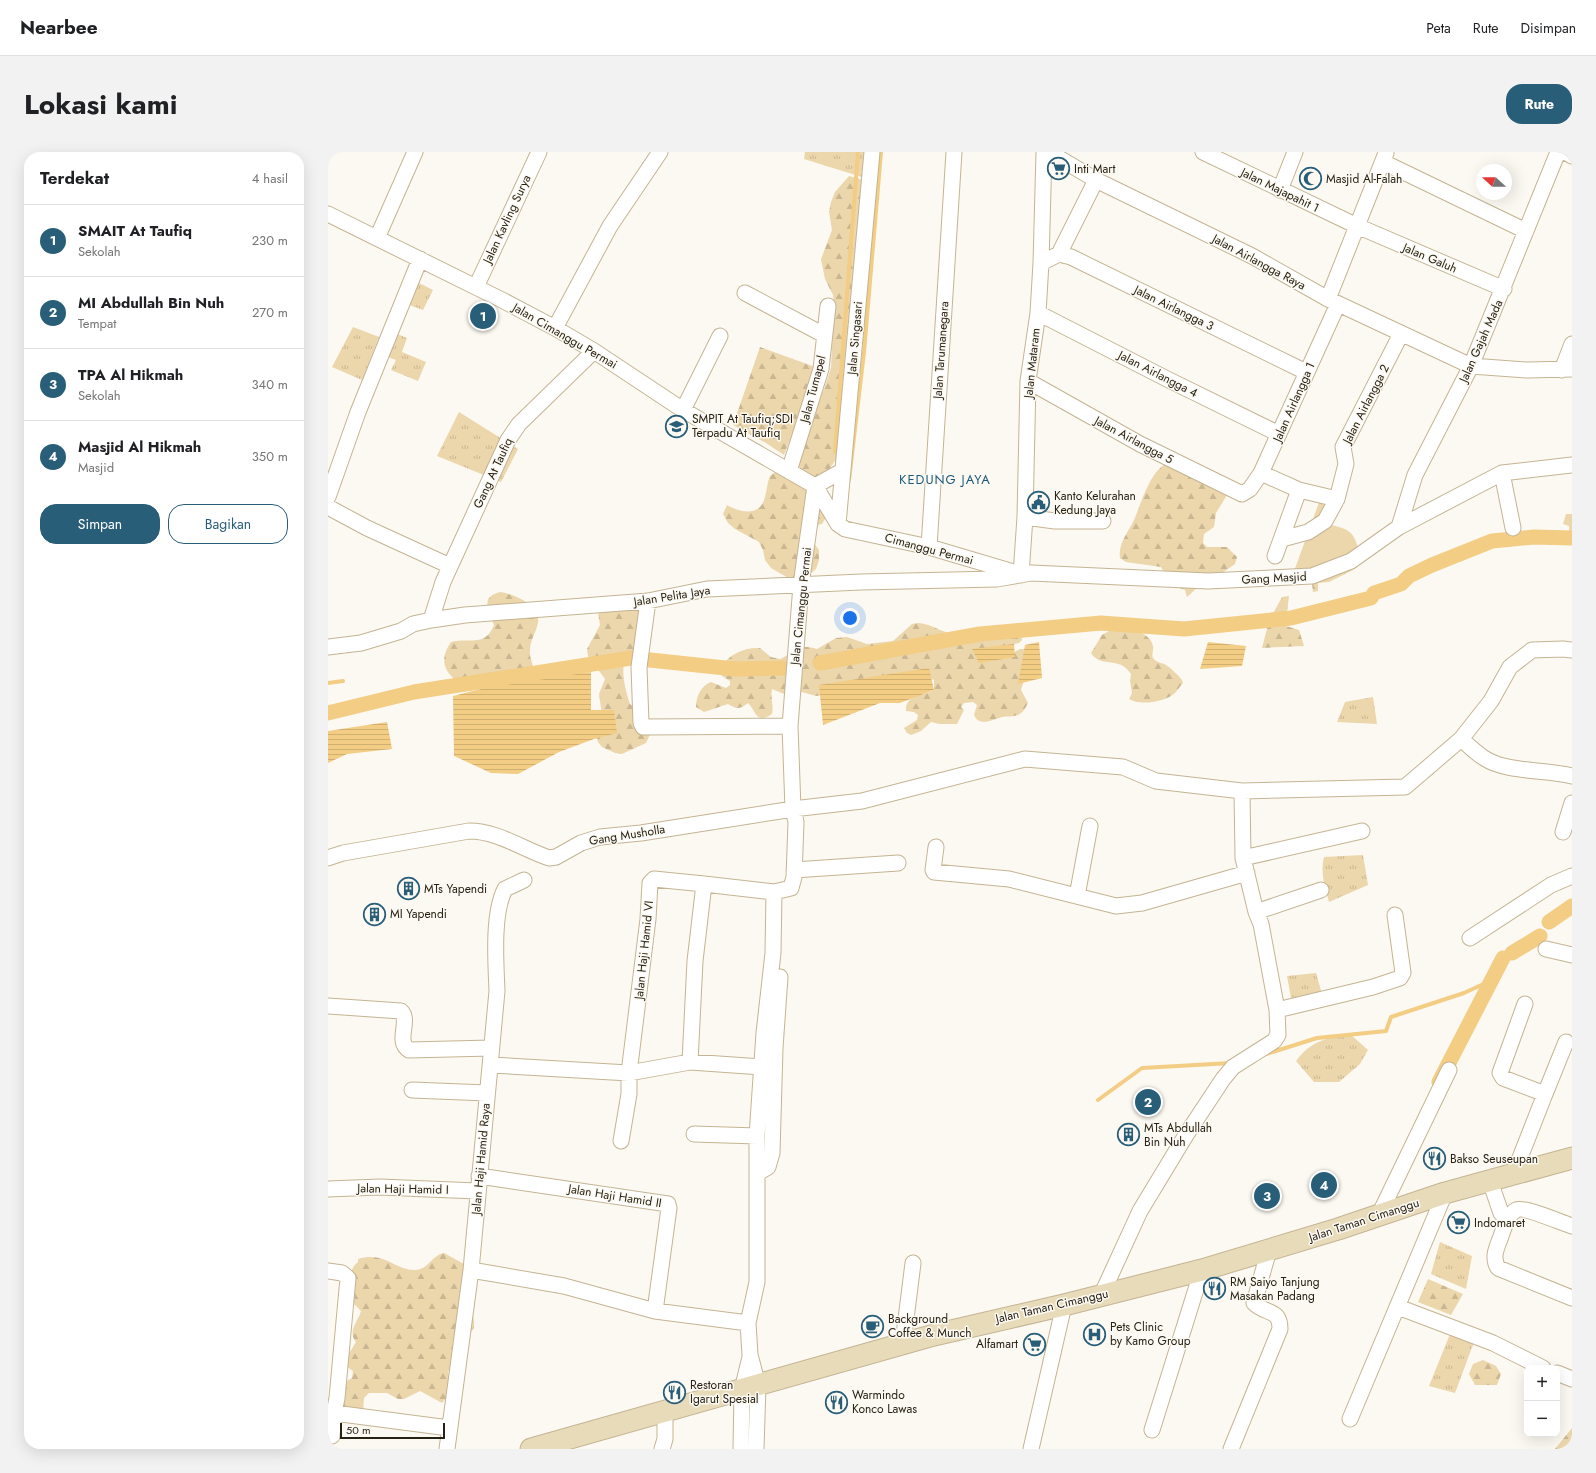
<!DOCTYPE html>
<html lang="id">
<head>
<meta charset="utf-8">
<style>
	:root { --surface:#fff; --page:#f2f2f2; --text:#202124; --muted:#757577; --line:#e0e0e0; --accent:#295e79 }
	body { margin:0; font-family:Jost,sans-serif; background:var(--page); color:var(--text) }
	.controls { position:absolute; right:12px; bottom:12px; display:grid; overflow:hidden; border-radius:8px; box-shadow:0 4px 16px #0002 }
	.controls button { width:36px; height:36px; display:grid; place-items:center; padding:0; border:0; border-bottom:1px solid var(--line); background:var(--surface); color:var(--text); font:20px sans-serif }
	.compass { position:absolute; left:1148px; top:12px; width:36px; height:36px; border-radius:50%; background:var(--surface); box-shadow:0 4px 16px #0002; rotate:291deg }
	.scale { position:absolute; left:12px; bottom:10px; width:105px; box-sizing:border-box; padding-left:4px; border:2px solid #272114; border-top:0; font-size:11px; line-height:14px; white-space:nowrap; color:#272114; -webkit-text-stroke:3px #fcf9f2; paint-order:stroke }
	.you { position:absolute; left:522px; top:466px; width:14px; height:14px; margin:-10px; border:3px solid #fff; border-radius:50%; background:#1a73e8; box-shadow:0 0 0 6px #1a73e833 }
	.badge { display:grid; place-items:center; width:26px; height:26px; border-radius:50%; background:var(--accent); color:#fff; font-size:13px; font-weight:700 }
	.pin { position:absolute; translate:-50% -50%; border:2px solid #fff; box-shadow:0 1px 4px #0006 }
	.list { margin:0; padding:0; list-style:none }
	h2 { display:flex; justify-content:space-between; align-items:center; height:52px; margin:0; padding:0 16px; font-size:17px }
	h2 small { font-size:13px; font-weight:400; color:var(--muted) }
	.list li { display:grid; grid-template-columns:26px 1fr auto; gap:12px; align-items:center; box-sizing:border-box; height:72px; padding:0 16px; border-top:1px solid var(--line) }
	.list b { display:block; font-size:15px; white-space:nowrap }
	.list p { margin:0; font-size:13px; white-space:nowrap; color:var(--muted) }
	.list em { font-size:13px; font-style:normal; color:var(--muted) }
	.actions { display:flex; gap:8px; padding:12px 16px }
	.actions a { flex:1; padding:9px 0; border:1px solid var(--accent); border-radius:16px; text-align:center; font-size:14px; color:var(--accent) }
	.actions .main { background:var(--accent); color:#fff }
	.map { position:relative; flex:none; width:1244px; height:1297px; overflow:hidden; border-radius:16px }
	header { display:flex; align-items:center; gap:24px; box-sizing:border-box; height:56px; padding:0 20px; background:var(--surface); border-bottom:1px solid var(--line) }
	header strong { font-size:19px }
	nav { display:flex; gap:22px; margin-inline-start:auto; font-size:14px }
	.intro { display:flex; align-items:center; justify-content:space-between; box-sizing:border-box; height:96px; padding:0 24px }
	h1 { margin:0; font-size:28px }
	.button { padding:10px 18px; border-radius:16px; background:var(--accent); color:#fff; font-size:14px; font-weight:700 }
	main { display:flex; gap:24px; padding:0 24px }
	aside { flex:1; background:var(--surface); border-radius:16px; box-shadow:0 4px 16px #0002 }
	.map>svg:first-child { display:block }
	.grass { fill:#ecd6ab }
	.forest { fill:url(#forest-firs) }
	.park { fill:url(#park-tufts) }
	.water { fill:url(#water-rules) }
	.lines { fill:none; stroke-linecap:round; stroke-linejoin:round }
	.stream { stroke:#f2cd83; stroke-width:4 }
	.canal { stroke:#f2cd83; stroke-width:15 }
	.street-casing { stroke:#c4b493; stroke-width:17 }
	.secondary-casing { stroke:#c4b493; stroke-width:23 }
	.street { stroke:#fff; stroke-width:15 }
	.secondary { stroke:#e8dbb9; stroke-width:21 }
	.labels { text-anchor:middle; stroke-width:3; stroke-linejoin:round; paint-order:stroke }
	.poi-label { font-size:12px; fill:#272114; stroke:#fcf9f2; text-anchor:start }
	.street-label { font-size:12px; fill:#272114; stroke:#fcf9f2 }
	.neighbourhood-label { font-size:13px; letter-spacing:1px; fill:#1b5a79; stroke:#fcf9f2 }
</style>
</head>
<body>
<header>
<strong>Nearbee</strong>
<nav><a>Peta</a><a>Rute</a><a>Disimpan</a></nav>
</header>
<div class="intro"><h1>Lokasi kami</h1><a class="button">Rute</a></div>
<main>
<aside>
<h2>Terdekat<small>4 hasil</small></h2>
<ul class="list">
<li><span class="badge">1</span><div><b>SMAIT At Taufiq</b><p>Sekolah</p></div><em>230 m</em></li>
<li><span class="badge">2</span><div><b>MI Abdullah Bin Nuh</b><p>Tempat</p></div><em>270 m</em></li>
<li><span class="badge">3</span><div><b>TPA Al Hikmah</b><p>Sekolah</p></div><em>340 m</em></li>
<li><span class="badge">4</span><div><b>Masjid Al Hikmah</b><p>Masjid</p></div><em>350 m</em></li>
</ul>
<div class="actions"><a class="main">Simpan</a><a>Bagikan</a></div>
</aside>
<div class="map">
<svg width="1244" height="1297" viewBox="0 0 1244 1297">
	<defs>
		<pattern id="forest-firs" width="22" height="20" patternUnits="userSpaceOnUse"><rect width="22" height="20" fill="#ecd6ab"/><path d="M5 1l3.5 6h-7zM16 11l3.5 6h-7z" fill="#cab792"/></pattern>
		<pattern id="park-tufts" width="24" height="20" patternUnits="userSpaceOnUse"><rect width="24" height="20" fill="#ecd6ab"/><path d="M3 7l-1-3M5 7V3M7 7l1-3M15 17l-1-3M17 17v-4M19 17l1-3" fill="none" stroke="#cab792"/></pattern>
		<pattern id="water-rules" width="6" height="5" patternUnits="userSpaceOnUse"><rect width="6" height="5" fill="#f2cd83"/><path d="M0 2.5h6" fill="none" stroke="#d0b070"/></pattern>
	</defs>
	<rect width="100%" height="100%" fill="#fcf9f2"/>
	<!-- grass -->
	<path class="grass" d="M993,345L1012,351L1002,373C1026,377 1027,384 1033,406L965,422Z
		M1238,362H1244V382H1241V374L1235,372Z"/>
	<!-- forest -->
	<path class="forest" d="M521,24L535,28L509,306L493,329L505,353L494,372L484,374L485,390L491,398V408L488,417L481,423L462,427L443,416L437,408L435,398L431,390L407,377L400,371L395,362L399,353C413,361 432,365 437,345C439,338 439,331 442,324L450,318H456L496,237L503,216L506,154L505,143L497,127L493,107L504,78L501,60L503,50L507,40Z
		M432,195L490,216L456,303L438,291L405,273Z
		M837,312L896,338L899,343L888,361L886,375L876,382L875,391L879,395H899L909,405L907,412L894,421L880,422L872,433L859,445L857,438L843,433L833,415L798,410L792,406C790,391 800,381 806,368C813,352 821,322 837,312Z
		M1028,412L1029,415L1025,418L1001,430L990,431V439L985,440L984,432H979Z
		M173,440C187,443 213,453 210,471C208,481 202,488 202,498C201,505 205,510 205,517C205,521 204,525 205,529L177,536L172,531L161,527L144,534V539C124,527 106,515 123,490C141,485 157,496 166,473C161,460 151,444 173,440Z
		M961,444L959,460L976,456L979,470L963,466L942,469L971,478L976,494L934,496L941,469L954,445Z
		M314,451L306,498C304,500 301,502 299,504C291,515 298,541 302,552L307,556L324,578L318,591L294,602L287,601L274,595L270,590L268,583L274,563L271,542L277,527L260,504L259,497L272,473L270,460Z
		M590,471C607,472 618,485 636,483C641,482 645,478 650,476C655,478 660,481 666,481C677,483 683,474 693,483L694,488L691,491L686,492L683,502L692,497H697L696,528L693,538L700,551C698,555 695,561 690,563C685,565 679,564 674,565C664,568 651,575 646,563L649,553L645,550L636,551L633,555L636,558L629,572H612L603,570L593,579L583,583L579,581L576,576L589,568L590,563L586,560L578,559C577,543 594,544 606,538V528L602,526L497,543L488,544L474,540L461,544L444,537C442,545 446,553 444,562C428,573 428,559 420,551C411,558 409,557 400,552L376,560L368,555C368,544 373,534 383,530L398,536L402,533V529L394,524L393,516C400,502 417,495 432,496L443,505L452,507C468,500 469,491 489,497L508,486L519,485L539,492L565,489L584,472Z
		M792,477C803,476 823,481 825,494C826,499 822,505 827,508C830,511 835,511 838,513C844,517 850,523 854,528L855,531C852,534 850,538 847,541C838,550 811,554 801,547L804,541L802,529L803,522C800,518 796,513 790,512C781,509 770,512 763,501L774,483L781,479Z
		M116,1101L136,1112L146,1169V1176L139,1185L120,1220C121,1234 126,1238 114,1251L92,1239L76,1247H70L59,1241H41L36,1246L35,1260L16,1258L13,1251L17,1230L24,1226L25,1219L19,1215L17,1208L28,1190C19,1179 30,1170 33,1159L24,1150C23,1136 18,1119 30,1110V1107C57,1099 66,1118 87,1118C100,1118 104,1103 116,1101Z
		M1100,1127L1135,1142L1123,1163L1090,1150Z
		M1155,1208L1168,1214L1173,1222L1169,1233H1147L1141,1222L1145,1212Z
		M1244,1276V1297H1227Z"/>
	<!-- park -->
	<path class="park" d="M477,0H536L534,25L476,7Z
		M89,130L105,138L95,158L79,152Z
		M25,175L51,185L34,228L4,215Z
		M67,181L79,186L74,200L98,210L90,229L63,218L68,208L57,204Z
		M131,260L190,297L173,330L109,304Z
		M1045,545L1049,572L1009,570L1017,550Z
		M1035,703L1040,733L1001,750C997,734 992,721 996,705Z
		M988,821L994,842L963,846L959,824Z
		M1023,883L1040,898L1032,912L1011,930H986L968,909C983,889 999,885 1023,883Z
		M1112,1090L1144,1104L1138,1137L1103,1122Z
		M1122,1182L1146,1190L1127,1241L1101,1234Z"/>
	<!-- water -->
	<path class="water" d="M711,490L714,526L690,532L697,493Z
		M880,490L918,494L914,514L872,517Z
		M686,492L687,505L651,511L644,497Z
		M601,516L606,538L572,551H552L495,573L491,533Z
		M263,520V558H286L289,581L266,587L231,600L190,622L163,621L126,604L125,544L196,526Z
		M59,570L64,597L19,602L0,611V579Z"/>
	<g class="lines">
		<!-- stream -->
		<path class="stream" d="M507,300L530,0
			M521,328L536,200L553,0
			M0,531L15,529
			M935,903L989,886L1058,879L1063,865L1136,841L1162,829
			M770,948L814,916L903,911"/>
		<!-- canal -->
		<path class="canal" d="M492,511L652,482L773,471L856,477L963,466L1043,446L1046,441L1073,432L1081,424L1104,413L1164,389L1206,385L1244,386
			M0,561L86,540L303,506L407,517L455,516
			M1221,770L1244,754
			M1184,801L1212,784
			M1111,930L1175,806"/>
		<defs>
			<path id="street" d="M721,0L768,28L924,104L1000,147L1143,214L1199,218L1244,217
				M875,0L1029,74L1176,137
				M1237,0L1244,4
				M1055,10L1198,79
				M952,38L967,0
				M0,62L174,148L227,176L266,199L355,258L487,334L514,319
				M49,86L87,0
				M731,102L768,28
				M713,111L731,102L743,105L978,220
				M148,135L211,0
				M417,141L496,183
				M1000,147L1058,1
				M710,161L839,227L951,282
				M227,176L282,74L332,0
				M1234,218L1244,192
				M700,229L812,292L914,342L922,337L933,321L1010,152
				M355,258L392,184
				M461,319L493,217L500,154
				M933,321L971,338L1009,347
				M1174,321L1185,376
				M487,334L510,372L517,377L601,395L689,421
				M0,345L30,260L92,107
				M0,355L39,376L122,414
				M697,365L727,369H775
				M510,372L544,0
				M1071,375L1087,323L1143,214L1230,0
				M954,387L980,380L997,369L1009,347L1018,312L1015,295L1073,182
				M601,395L626,0
				M947,404L971,338
				M693,423L697,365L700,229L710,161L713,111L716,0
				M320,449L311,515L313,571L315,575L462,574
				M103,468L115,430L180,288L191,272L266,199
				M0,495L33,491L73,479L85,472L103,468L137,463L320,449L379,437L533,430L669,427L703,421L880,429L984,424L1023,409L1071,375L1174,321L1244,313
				M1133,587C1140,593 1148,601 1156,606C1179,621 1218,617 1244,624
				M1235,680L1244,651
				M608,695L605,718L606,720L681,727L788,754L814,751L919,721
				M0,706L15,701L141,679C170,679 194,697 221,706L228,705L253,691L272,685L313,681L465,657L534,649L697,607L795,615L828,629L914,639L1077,635L1133,587L1163,549L1182,515L1204,498L1235,497L1244,498
				M915,706L1034,679
				M466,718L570,711
				M749,744L762,674
				M928,760L993,738
				M1142,786L1223,733L1244,724
				M1218,797L1244,803
				M0,854L73,859C83,868 67,890 81,898L163,896
				M949,858L1045,835L1072,826L1075,821L1067,763
				M362,910L367,809L376,732L446,740L463,736L466,725L468,670L465,657L462,574L473,433L487,334
				M163,913L301,921L362,910L434,915
				M84,938L159,941
				M1217,942L1238,890
				M366,982L429,984
				M293,989L301,942V921L320,767L322,731L326,727L376,732
				M430,1021L440,1015L444,1001L447,896L452,825
				M1186,1021L1217,942L1175,926L1172,921L1197,852
				M151,1024L340,1052L341,1056L327,1159
				M1162,1029L1173,1061L1179,1068
				M0,1037L52,1035L149,1039
				M1051,1063L1121,918
				M1244,1074C1234,1071 1196,1054 1188,1058C1178,1064 1176,1077 1172,1087C1168,1097 1164,1106 1170,1116L1244,1146
				M143,1118L236,1134L327,1159L420,1171
				M0,1119L14,1121L20,1126L9,1246L6,1261L121,1276
				M773,1144L812,1059L858,983L895,927L905,915L946,889L950,883L949,858L933,772L928,760L915,706L914,639
				M1070,1155L1165,1191L1215,1216
				M575,1191L585,1111
				M1229,1221L1244,1227
				M1022,1267L1117,1041
				M824,1278L874,1118
				M4,1284L6,1261
				M119,1297L143,1118L169,839C168,812 164,762 177,737L196,728
				M334,1297L337,1287V1259
				M413,1297L414,1238L422,1205
				M428,1297L430,1233L422,1203L420,1171L429,1130V984L436,881L445,801L446,740
				M703,1297L736,1153
				M903,1297L952,1177C952,1156 938,1163 926,1151L941,1098"/>
			<path id="secondary" d="M203,1297L606,1183L736,1153L874,1118L1010,1077L1117,1041L1244,1006"/>
		</defs>
		<!-- street casing -->
		<use href="#street" class="street-casing"/>
		<!-- secondary casing -->
		<use href="#secondary" class="secondary-casing"/>
		<!-- street -->
		<use href="#street" class="street"/>
		<!-- secondary -->
		<use href="#secondary" class="secondary"/>
	</g>
	<!-- icons -->
	<defs>
		<symbol id="supermarket-ring" viewBox="-11 -11 22 22"><circle r="9.5" fill="#fcf9f2" stroke="#295e79" stroke-width="1.5"/><path d="M-6-5.5h2.5l.6 2H6L4.5 2H-2.5L-4.4-4H-6ZM-1.5 3.2a1.3 1.3 0 1 0 .1 0ZM3 3.2a1.3 1.3 0 1 0 .1 0Z" fill="#295e79"/></symbol>
		<symbol id="mosque-ring" viewBox="-11 -11 22 22"><circle r="9.5" fill="#fcf9f2" stroke="#295e79" stroke-width="1.5"/><path d="M3.5-4.9A6 6 0 1 0 3.5 4.9A5 5 0 1 1 3.5-4.9Z" fill="#295e79"/></symbol>
		<symbol id="school-ring" viewBox="-11 -11 22 22"><circle r="9.5" fill="#fcf9f2" stroke="#295e79" stroke-width="1.5"/><path d="M0-5L7-2L0 1L-7-2ZM-4 1L0 2.5L4 1V4Q0 6-4 4Z" fill="#295e79"/></symbol>
		<symbol id="civic-ring" viewBox="-11 -11 22 22"><circle r="9.5" fill="#fcf9f2" stroke="#295e79" stroke-width="1.5"/><path d="M-.6-6.5H3V-4.5H.6V-3L4-1V1h2V6H-6V1h2V-1L-.6-3ZM-1.2 2.5V6h2.4V2.5Z" fill="#295e79"/></symbol>
		<symbol id="building-ring" viewBox="-11 -11 22 22"><circle r="9.5" fill="#fcf9f2" stroke="#295e79" stroke-width="1.5"/><path d="M-4-6H4V6H1V3H-1V6H-4ZM-2.5-4.3h1.7v1.8h-1.7ZM.8-4.3h1.7v1.8H.8ZM-2.5-1h1.7V.8h-1.7ZM.8-1h1.7V.8H.8Z" fill="#295e79"/></symbol>
		<symbol id="restaurant-ring" viewBox="-11 -11 22 22"><circle r="9.5" fill="#fcf9f2" stroke="#295e79" stroke-width="1.5"/><path d="M-5-6h1v4h1v-4h1v4h1v-4h1v5L-1.5 .5V6h-2V.5L-5-1ZM5-6V6H3V1.5H1.5Q1.5-4 5-6Z" fill="#295e79"/></symbol>
		<symbol id="cafe-ring" viewBox="-11 -11 22 22"><circle r="9.5" fill="#fcf9f2" stroke="#295e79" stroke-width="1.5"/><path d="M-5.5-4.5H6V0H3Q3 3.5 0 3.5H-2.5Q-5.5 3.5-5.5 0ZM3-3.2v2h1.7v-2ZM-6 4.5H4V6H-6Z" fill="#295e79"/></symbol>
		<symbol id="hospital-ring" viewBox="-11 -11 22 22"><circle r="9.5" fill="#fcf9f2" stroke="#295e79" stroke-width="1.5"/><path d="M-5-5h3v3.5h4V-5h3V5h-3V1.5h-4V5h-3Z" fill="#295e79"/></symbol>
	</defs>
	<g fill-rule="evenodd">
		<use href="#supermarket-ring" x="718" y="4" width="25" height="25"/>
		<use href="#mosque-ring" x="970" y="14" width="25" height="25"/>
		<use href="#school-ring" x="336" y="262" width="25" height="25"/>
		<use href="#civic-ring" x="698" y="338" width="25" height="25"/>
		<use href="#building-ring" x="68" y="724" width="25" height="25"/>
		<use href="#building-ring" x="34" y="750" width="25" height="25"/>
		<use href="#building-ring" x="788" y="970" width="25" height="25"/>
		<use href="#restaurant-ring" x="1094" y="994" width="25" height="25"/>
		<use href="#supermarket-ring" x="1118" y="1058" width="25" height="25"/>
		<use href="#restaurant-ring" x="874" y="1124" width="25" height="25"/>
		<use href="#cafe-ring" x="532" y="1162" width="25" height="25"/>
		<use href="#hospital-ring" x="754" y="1170" width="25" height="25"/>
		<use href="#supermarket-ring" x="694" y="1180" width="25" height="25"/>
		<use href="#restaurant-ring" x="334" y="1228" width="25" height="25"/>
		<use href="#restaurant-ring" x="496" y="1238" width="25" height="25"/>
	</g>
	<g class="labels">
		<!-- poi labels -->
		<g class="poi-label">
			<text x="746" y="21">Inti Mart</text>
			<text x="998" y="31">Masjid Al-Falah</text>
			<text x="364" y="271">SMPIT At Taufiq;SDI<tspan x="364" dy="14">Terpadu At Taufiq</tspan></text>
			<text x="726" y="348">Kanto Kelurahan<tspan x="726" dy="14">Kedung Jaya</tspan></text>
			<text x="96" y="741">MTs Yapendi</text>
			<text x="62" y="766">MI Yapendi</text>
			<text x="816" y="980">MTs Abdullah<tspan x="816" dy="14">Bin Nuh</tspan></text>
			<text x="1122" y="1011">Bakso Seuseupan</text>
			<text x="1146" y="1075">Indomaret</text>
			<text x="902" y="1134">RM Saiyo Tanjung<tspan x="902" dy="14">Masakan Padang</tspan></text>
			<text x="560" y="1171">Background<tspan x="560" dy="14">Coffee &amp; Munch</tspan></text>
			<text x="782" y="1179">Pets Clinic<tspan x="782" dy="14">by Kamo Group</tspan></text>
			<text x="690" y="1196" text-anchor="end">Alfamart</text>
			<text x="362" y="1237">Restoran<tspan x="362" dy="14">Igarut Spesial</tspan></text>
			<text x="524" y="1247">Warmindo<tspan x="524" dy="14">Konco Lawas</tspan></text>
		</g>
		<!-- street labels -->
		<g class="street-label">
			<text transform="translate(952 38) rotate(26)" y="4">Jalan Majapahit 1</text>
			<text transform="translate(179 67) rotate(-65)" y="4">Jalan Kavling Surya</text>
			<text transform="translate(1102 106) rotate(23)" y="4">Jalan Galuh</text>
			<text transform="translate(931 110) rotate(28)" y="4">Jalan Airlangga Raya</text>
			<text transform="translate(846 156) rotate(26)" y="4">Jalan Airlangga 3</text>
			<text transform="translate(237 184) rotate(30)" y="4">Jalan Cimanggu Permai</text>
			<text transform="translate(527 186) rotate(-85)" y="4">Jalan Singasari</text>
			<text transform="translate(1153 189) rotate(-66)" y="4">Jalan Gajah Mada</text>
			<text transform="translate(613 198) rotate(-86)" y="4">Jalan Tarumanegara</text>
			<text transform="translate(704 211) rotate(-84)" y="4">Jalan Mataram</text>
			<text transform="translate(830 222) rotate(27)" y="4">Jalan Airlangga 4</text>
			<text transform="translate(485 237) rotate(-75)" y="4">Jalan Tumapel</text>
			<text transform="translate(966 250) rotate(-66)" y="4">Jalan Airlangga 1</text>
			<text transform="translate(1038 252) rotate(-63)" y="4">Jalan Airlangga 2</text>
			<text transform="translate(806 288) rotate(28)" y="4">Jalan Airlangga 5</text>
			<text transform="translate(165 321) rotate(-65)" y="4">Gang At Taufiq</text>
			<text transform="translate(601 397) rotate(15)" y="4">Cimanggu Permai</text>
			<text transform="translate(946 426) rotate(-3)" y="4">Gang Masjid</text>
			<text transform="translate(344 444) rotate(-9)" y="4">Jalan Pelita Jaya</text>
			<text transform="translate(473 454) rotate(-84)" y="4">Jalan Cimanggu Permai</text>
			<text transform="translate(299 683) rotate(-9)" y="4">Gang Musholla</text>
			<text transform="translate(316 798) rotate(-84)" y="4">Jalan Haji Hamid VI</text>
			<text transform="translate(153 1007) rotate(-85)" y="4">Jalan Haji Hamid Raya</text>
			<text transform="translate(75 1037) rotate(1)" y="4">Jalan Haji Hamid I</text>
			<text transform="translate(287 1044) rotate(9)" y="4">Jalan Haji Hamid II</text>
			<text transform="translate(1036 1068) rotate(-18)" y="4">Jalan Taman Cimanggu</text>
			<text transform="translate(724 1154) rotate(-13)" y="4">Jalan Taman Cimanggu</text>
		</g>
		<!-- neighbourhood labels -->
		<g class="neighbourhood-label">
			<text x="617" y="332">KEDUNG JAYA</text>
		</g>
	</g>
</svg>
<div class="controls">
<button>+</button>
<button>−</button>
</div>
<svg class="compass" viewBox="-18 -18 36 36"><path d="M0-13l5 13h-10z" fill="#e53935"/><path d="M0 13l5-13h-10z" fill="#757577"/></svg>
<div class="scale">50 m</div>
<div class="you"></div>
<div class="pin badge" style="left:155px;top:164px">1</div>
<div class="pin badge" style="left:820px;top:950px">2</div>
<div class="pin badge" style="left:939px;top:1044px">3</div>
<div class="pin badge" style="left:996px;top:1033px">4</div>
</div>
</main>
</body>
</html>
